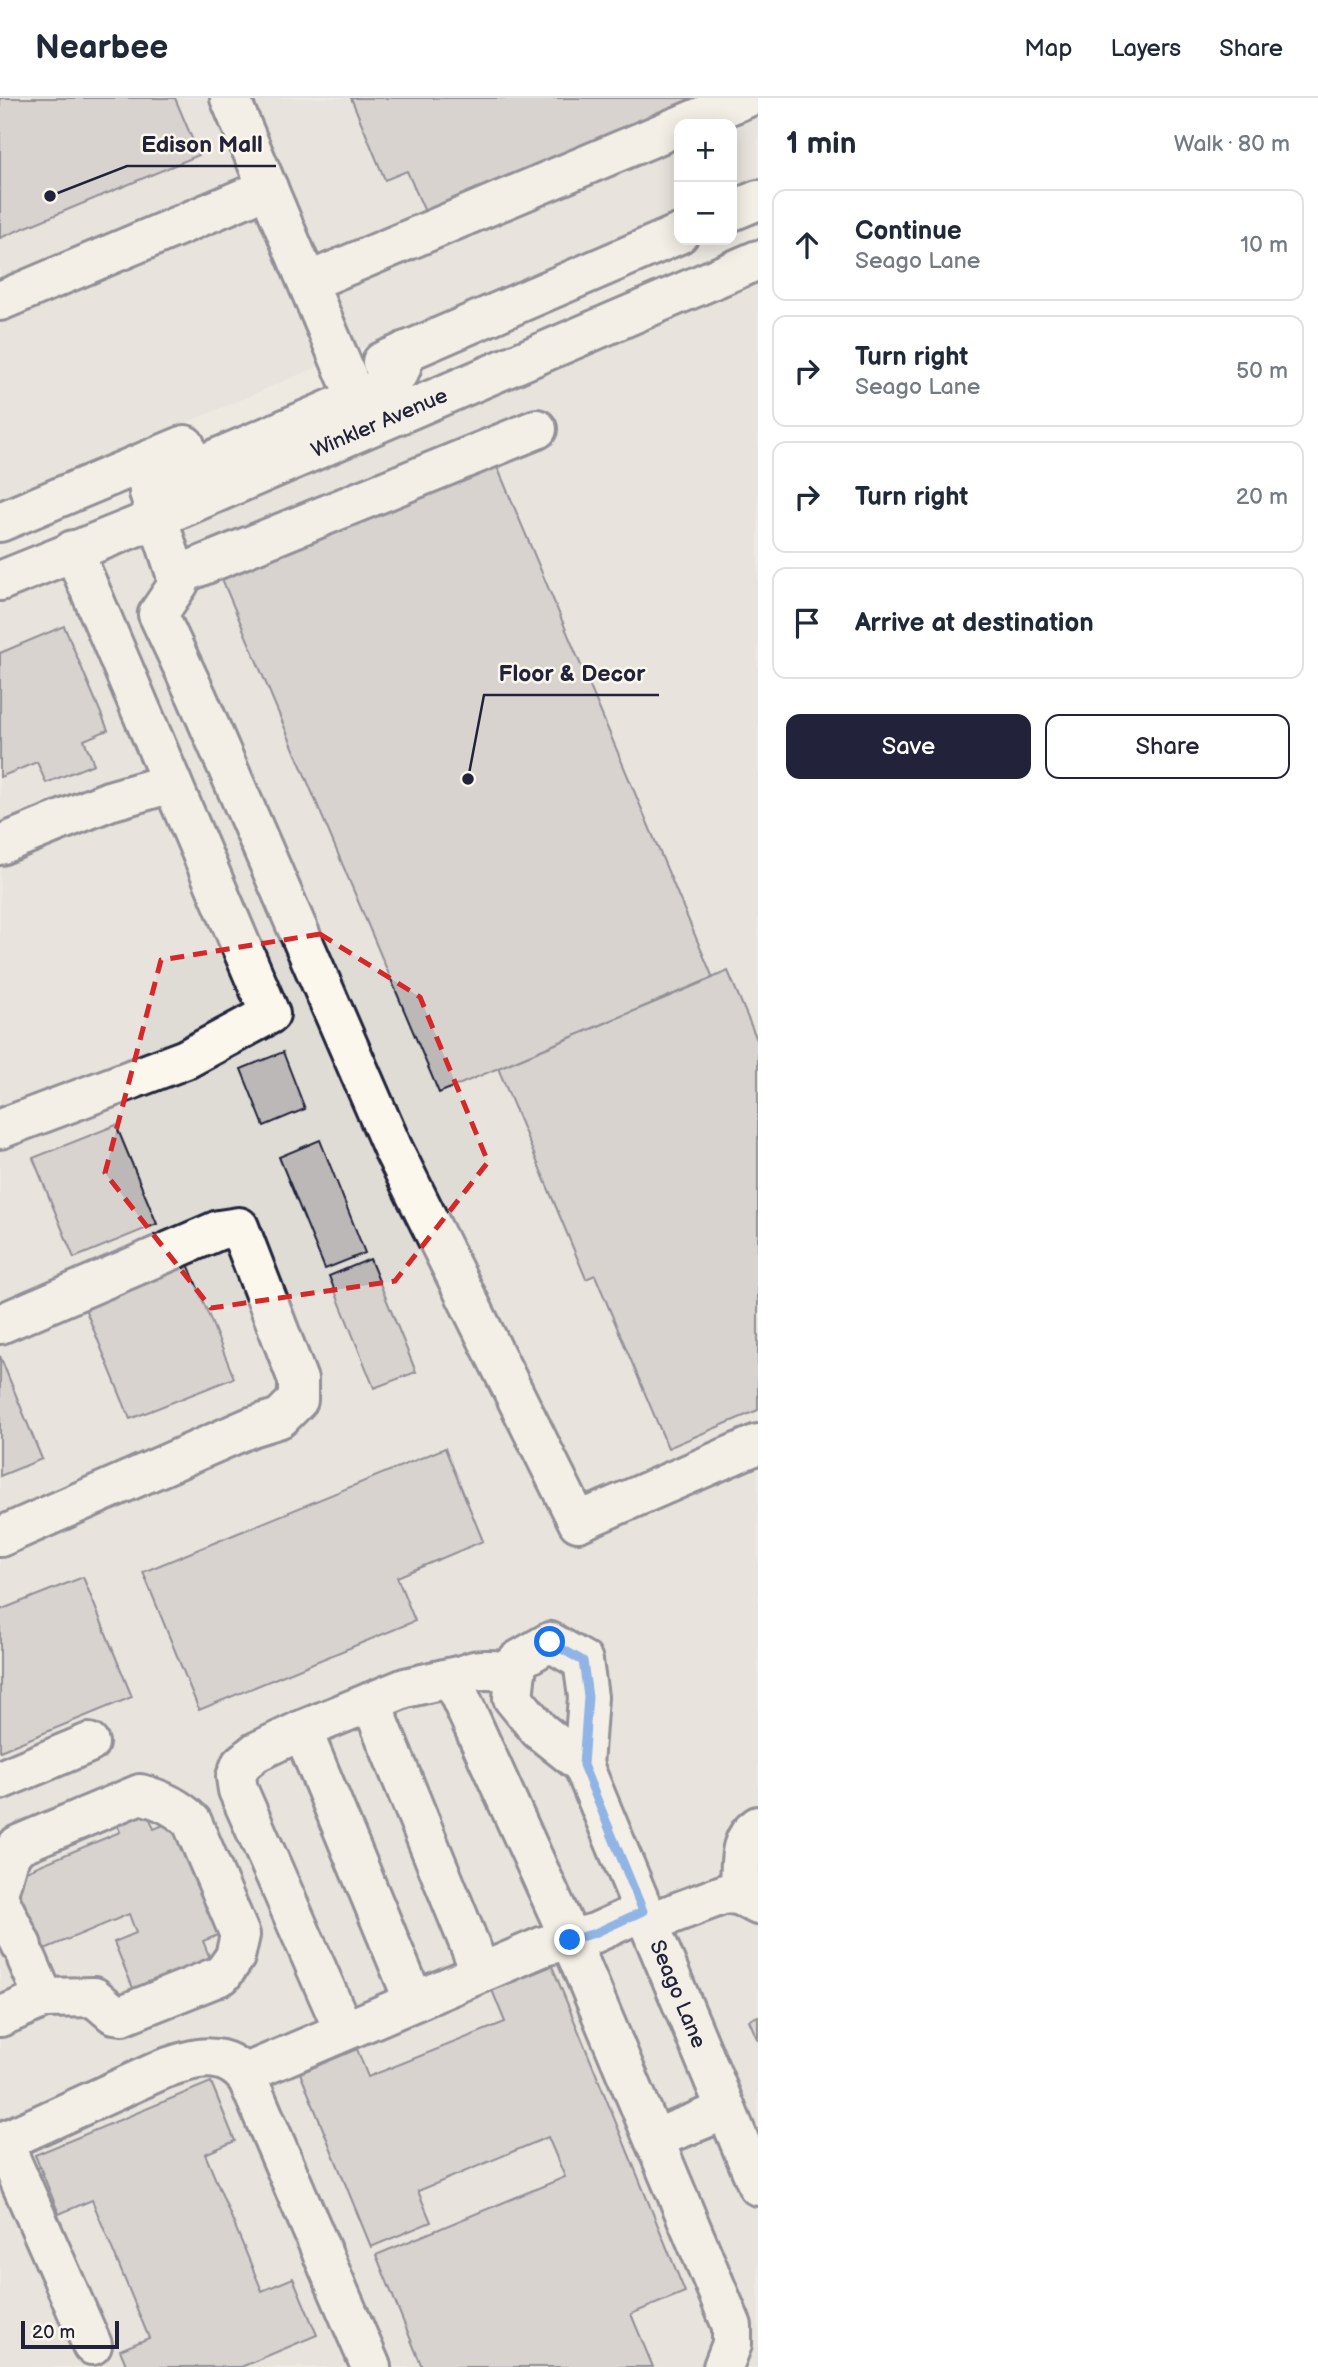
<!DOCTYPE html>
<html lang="en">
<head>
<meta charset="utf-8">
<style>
	:root { --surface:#fff; --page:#f6f6f7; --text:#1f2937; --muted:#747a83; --line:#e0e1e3; --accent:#22223b }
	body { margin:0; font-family:"Balsamiq Sans",sans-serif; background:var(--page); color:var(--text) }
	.controls { position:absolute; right:21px; top:21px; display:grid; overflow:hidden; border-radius:14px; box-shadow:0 4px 18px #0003 }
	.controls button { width:63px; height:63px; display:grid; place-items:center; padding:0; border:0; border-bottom:2px solid var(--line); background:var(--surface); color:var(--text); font:35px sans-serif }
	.scale { position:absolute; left:21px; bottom:18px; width:98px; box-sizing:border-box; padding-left:7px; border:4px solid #22223b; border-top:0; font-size:19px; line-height:24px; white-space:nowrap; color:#22223b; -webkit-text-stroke:5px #fbf7ec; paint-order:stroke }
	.stop { position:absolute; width:21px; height:21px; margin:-16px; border:5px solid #1a73e8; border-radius:50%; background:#fff }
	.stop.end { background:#1a73e8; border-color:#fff; box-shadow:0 2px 7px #0008 }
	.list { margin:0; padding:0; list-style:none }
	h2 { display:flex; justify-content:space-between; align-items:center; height:91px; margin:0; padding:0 28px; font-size:30px }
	h2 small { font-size:23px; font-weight:400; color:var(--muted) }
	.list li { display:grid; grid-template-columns:46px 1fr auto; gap:21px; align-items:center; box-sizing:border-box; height:112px; margin:0 14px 14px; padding:0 14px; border:2px solid var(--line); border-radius:14px }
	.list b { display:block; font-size:26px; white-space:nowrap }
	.list p { margin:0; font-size:23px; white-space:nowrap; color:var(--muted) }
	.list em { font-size:23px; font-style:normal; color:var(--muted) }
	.actions { display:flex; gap:14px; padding:21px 28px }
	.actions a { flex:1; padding:16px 0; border:2px solid var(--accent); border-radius:14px; text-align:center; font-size:24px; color:var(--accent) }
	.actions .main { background:var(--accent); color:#fff }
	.icon { flex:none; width:38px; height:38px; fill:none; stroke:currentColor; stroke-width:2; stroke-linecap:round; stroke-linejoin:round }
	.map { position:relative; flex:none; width:758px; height:2269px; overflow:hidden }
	header { display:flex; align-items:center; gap:42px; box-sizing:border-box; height:98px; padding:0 35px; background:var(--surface); border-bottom:2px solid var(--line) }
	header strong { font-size:33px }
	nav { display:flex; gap:38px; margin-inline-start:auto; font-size:24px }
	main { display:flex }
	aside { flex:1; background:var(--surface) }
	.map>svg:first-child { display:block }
	.built { fill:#dfdbd5 }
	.building { fill:#bcb8b8; stroke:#22223b; stroke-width:2 }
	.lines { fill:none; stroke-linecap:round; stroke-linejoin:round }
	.minor-casing { stroke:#22223b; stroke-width:44 }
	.minor { stroke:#fbf7ec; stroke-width:38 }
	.route { stroke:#1a73e8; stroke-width:9 }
	.marked { fill:none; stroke:#d62828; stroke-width:5; stroke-dasharray:14 9; stroke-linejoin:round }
	.labels { text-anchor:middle; stroke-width:5; stroke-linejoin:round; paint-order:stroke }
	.street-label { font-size:21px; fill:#22223b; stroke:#fbf7ec }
	.leader { fill:none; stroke:#22223b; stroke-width:2.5 }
	.callout-dot { fill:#22223b; stroke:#fbf7ec; stroke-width:2.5 }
	.callout-label { font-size:23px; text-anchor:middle; font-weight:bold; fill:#22223b; stroke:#fbf7ec; stroke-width:5; stroke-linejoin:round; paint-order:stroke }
</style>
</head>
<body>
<header>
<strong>Nearbee</strong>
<nav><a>Map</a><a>Layers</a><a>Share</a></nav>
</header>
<main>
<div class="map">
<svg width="758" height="2269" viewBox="0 0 758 2269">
	<rect width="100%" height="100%" fill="#eeeae2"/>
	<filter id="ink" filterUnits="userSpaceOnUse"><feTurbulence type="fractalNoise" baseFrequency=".0143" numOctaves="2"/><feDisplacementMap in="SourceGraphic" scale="14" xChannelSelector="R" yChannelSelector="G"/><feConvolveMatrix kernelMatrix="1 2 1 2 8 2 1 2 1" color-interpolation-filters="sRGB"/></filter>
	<g filter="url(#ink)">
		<!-- built -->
		<path class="built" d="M0,0H758V81L732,93V26H679V115L0,404Z
			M758,183V2269H0V503Z"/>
		<!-- building -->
		<path class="building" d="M0,0H175L199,57L0,140Z
			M351,0H696L425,114L407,73L385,82Z
			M496,366L713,880L439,995L222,481Z
			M64,528L108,632L84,642L94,666L46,685L37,664L0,679V555Z
			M728,873L758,944V1312L668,1350L595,1177L586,1181L498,970Z
			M283,954L305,1011L264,1028L241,971Z
			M116,1027L157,1126L74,1160L33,1060Z
			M320,1042L365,1155L325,1171L279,1059Z
			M370,1161L416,1274L374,1290L329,1178Z
			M188,1166L234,1280L130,1321L84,1208Z
			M0,1258L42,1361L0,1378Z
			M445,1350L483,1443L397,1479L415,1523L199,1612L143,1474Z
			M83,1479L132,1599L0,1653V1512Z
			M145,1708L154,1731L176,1722L223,1835L203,1843L213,1868L137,1900L114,1844L136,1835L129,1816L40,1853L9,1780L120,1734L115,1721Z
			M552,1868L685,2194L631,2216L653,2269H422L376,2157L565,2079L548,2039L418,2093L431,2124L371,2149L300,1975L357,1951L368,1979L505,1924L492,1892Z
			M758,1918V1943L749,1922Z
			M211,1984L235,2043L205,2056L262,2193L293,2180L317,2237L241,2269H127L120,2252L149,2240L92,2102L59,2116L35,2057Z"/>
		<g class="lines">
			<defs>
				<g id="minor">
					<path d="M230,0L347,279"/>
					<path d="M684,26L746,0"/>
					<path d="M732,113L758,102"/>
					<path d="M308,184L679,28"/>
					<path d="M0,203L268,90"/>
					<path d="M406,253L401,270L392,285L155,387L149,394L179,485L158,516L197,599L393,1051L578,1424L758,1346"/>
					<path d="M382,264L679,136"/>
					<path d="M0,424L185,347"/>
					<path d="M176,478L537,331"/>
					<path id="s1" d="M0,483L157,420L758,162"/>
					<path d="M0,747L109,703L172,685"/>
					<path d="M0,1031L186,961L270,916L73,452"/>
					<path d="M0,1226L219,1132L239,1129L298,1282V1302L280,1320L251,1329L0,1439"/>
					<path d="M550,1544L583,1563L588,1599L583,1667L539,1632L513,1600L517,1563Z"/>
					<path d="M516,1574C495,1573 460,1564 457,1592L570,1841L732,2228V2246L723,2269"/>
					<path d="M371,1604L481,1875"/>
					<path d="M302,1632L414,1903"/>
					<path id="s2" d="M583,1667L758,2088"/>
					<path d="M0,1682L89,1645"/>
					<path d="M0,1789L8,1760L18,1747L140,1696C160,1701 178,1709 192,1724L240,1837L235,1859L222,1877L122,1917L114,1916L94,1899L44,1900"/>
					<path d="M739,1797C743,1771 735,1744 758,1728"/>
					<path d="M0,1803L22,1848"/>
					<path d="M648,1825L725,1796L739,1797L758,1807"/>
					<path d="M0,1919L44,1900L27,1861"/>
					<path d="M344,1933L238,1692L236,1679L241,1666L256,1654L302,1632L405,1590L462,1577"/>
					<path d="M244,1976L544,1848L595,1835L643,1813"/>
					<path d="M654,2041L726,2012"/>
					<path d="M3,2044L92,2247"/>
					<path d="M0,2045L163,1971C194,1960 226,1950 248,1982L371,2269"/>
				</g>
			</defs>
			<!-- minor casing -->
			<use href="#minor" class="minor-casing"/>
			<!-- minor -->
			<use href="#minor" class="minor"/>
		</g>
	</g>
	<g class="lines" filter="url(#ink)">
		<!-- route -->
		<path class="route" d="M550,1544L583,1563L588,1599L583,1667L643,1813L595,1835L570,1842"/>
	</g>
	<!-- marked area -->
	<path d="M0 0H758V2269H0ZM320,836L420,899L488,1064L395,1183L211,1210L105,1075L161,862Z" fill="#eeeae2" fill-opacity=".55" fill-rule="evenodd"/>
	<path class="marked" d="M320,836L420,899L488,1064L395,1183L211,1210L105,1075L161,862Z"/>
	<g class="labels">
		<!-- street labels -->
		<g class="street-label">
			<text dy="7" stroke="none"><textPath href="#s1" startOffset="411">Winkler Avenue</textPath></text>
			<text dy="7" stroke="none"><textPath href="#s2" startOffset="248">Seago Lane</textPath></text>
		</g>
	</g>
	<!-- callouts -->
	<path class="leader" d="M50 98L127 68H276M468 681L484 597H659"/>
	<g class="callout-dot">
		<circle cx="50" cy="98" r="7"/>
		<circle cx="468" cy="681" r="7"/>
	</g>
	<g class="callout-label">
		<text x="202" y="54">Edison Mall</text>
		<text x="572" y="583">Floor &amp; Decor</text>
	</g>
</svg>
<div class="controls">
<button>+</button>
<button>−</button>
</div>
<div class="scale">20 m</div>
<div class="stop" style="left:550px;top:1544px"></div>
<div class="stop end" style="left:570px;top:1842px"></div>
</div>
<aside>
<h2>1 min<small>Walk · 80 m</small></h2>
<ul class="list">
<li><svg class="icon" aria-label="ahead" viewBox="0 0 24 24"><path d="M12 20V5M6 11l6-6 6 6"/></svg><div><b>Continue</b><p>Seago Lane</p></div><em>10 m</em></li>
<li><svg class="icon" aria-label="right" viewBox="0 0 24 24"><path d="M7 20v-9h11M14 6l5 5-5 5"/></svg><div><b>Turn right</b><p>Seago Lane</p></div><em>50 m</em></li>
<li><svg class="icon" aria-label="right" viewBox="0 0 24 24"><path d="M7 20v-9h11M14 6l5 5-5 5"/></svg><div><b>Turn right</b></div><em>20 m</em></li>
<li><svg class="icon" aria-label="arrive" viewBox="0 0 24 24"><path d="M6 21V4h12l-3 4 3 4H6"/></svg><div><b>Arrive at destination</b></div></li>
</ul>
<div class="actions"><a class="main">Save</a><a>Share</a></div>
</aside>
</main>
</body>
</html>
